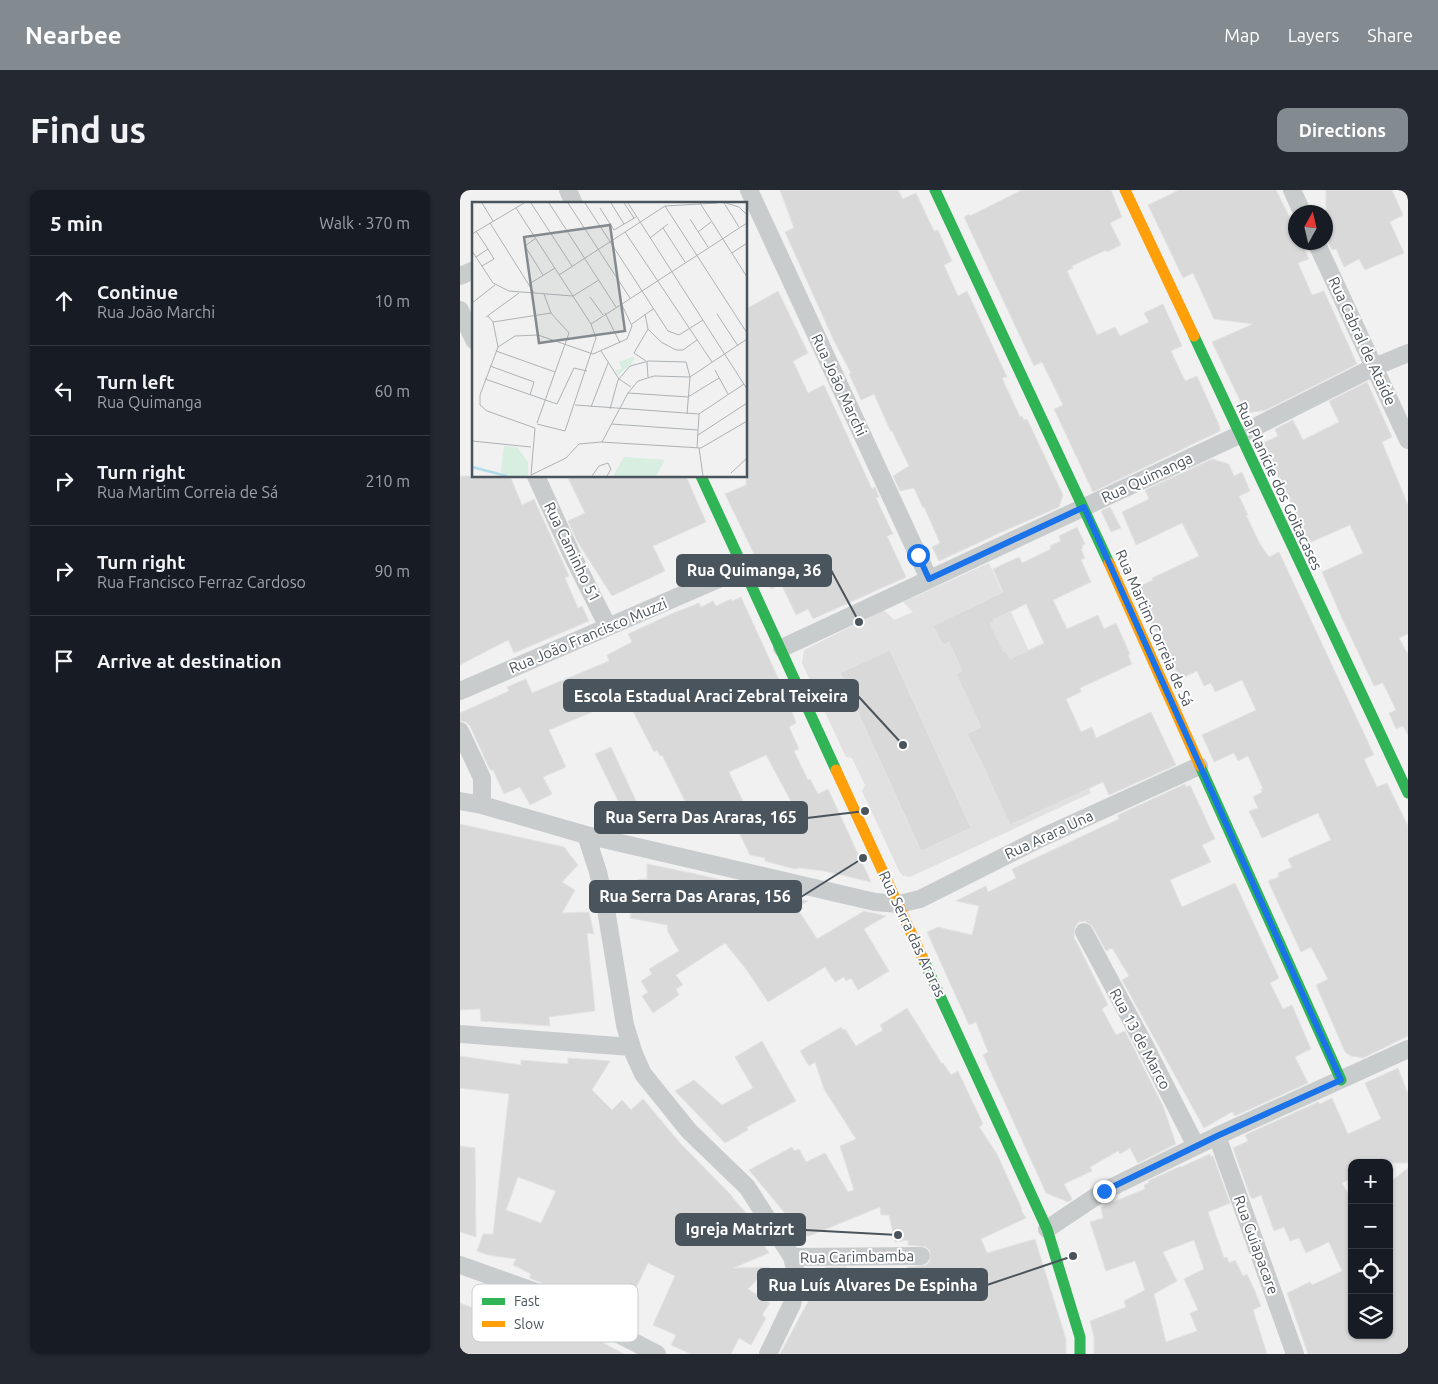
<!DOCTYPE html>
<html lang="en">
<head>
<meta charset="utf-8">
<style>
	:root { --surface:#171b24; --page:#242831; --text:#f1f3f6; --muted:#9ea1a6; --line:#363941; --accent:#848b90 }
	body { margin:0; font-family:Ubuntu,sans-serif; background:var(--page); color:var(--text) }
	.controls { position:absolute; right:15px; bottom:15px; display:grid; overflow:hidden; border-radius:10px; box-shadow:0 1px 4px #0004 }
	.controls button { width:45px; height:45px; display:grid; place-items:center; padding:0; border:0; border-bottom:1px solid var(--line); background:var(--surface); color:var(--text); font:25px sans-serif }
	.compass { position:absolute; left:828px; top:15px; width:45px; height:45px; border-radius:50%; background:var(--surface); box-shadow:0 1px 4px #0004; rotate:8deg }
	.stop { position:absolute; width:15px; height:15px; margin:-11px; border:4px solid #1a73e8; border-radius:50%; background:#fff }
	.stop.end { background:#1a73e8; border-color:#fff; box-shadow:0 1px 5px #0008 }
	.list { margin:0; padding:0; list-style:none }
	h2 { display:flex; justify-content:space-between; align-items:center; height:65px; margin:0; padding:0 20px; font-size:21px }
	h2 small { font-size:16px; font-weight:400; color:var(--muted) }
	.list li { display:grid; grid-template-columns:32px 1fr auto; gap:15px; align-items:center; box-sizing:border-box; height:90px; padding:0 20px; border-top:1px solid var(--line) }
	.list b { display:block; font-size:19px; white-space:nowrap }
	.list p { margin:0; font-size:16px; white-space:nowrap; color:var(--muted) }
	.list em { font-size:16px; font-style:normal; color:var(--muted) }
	.icon { flex:none; width:28px; height:28px; fill:none; stroke:currentColor; stroke-width:2; stroke-linecap:round; stroke-linejoin:round }
	.map { position:relative; flex:none; width:948px; height:1164px; overflow:hidden; border-radius:10px }
	header { display:flex; align-items:center; gap:30px; box-sizing:border-box; height:70px; padding:0 25px; background:var(--accent); color:#fff }
	header strong { font-size:24px }
	nav { display:flex; gap:28px; margin-inline-start:auto; font-size:18px }
	.intro { display:flex; align-items:center; justify-content:space-between; box-sizing:border-box; height:120px; padding:0 30px }
	h1 { margin:0; font-size:35px }
	.button { padding:12px 22px; border-radius:10px; background:var(--accent); color:#fff; font-size:18px; font-weight:700 }
	main { display:flex; gap:30px; padding:0 30px }
	aside { flex:1; background:var(--surface); border-radius:10px; box-shadow:0 1px 4px #0004 }
	.map>svg:first-child { display:block }
	.education { fill:#e2e1e2 }
	.building { fill:#d9d9da; stroke:#e3e3e4; fill-rule:evenodd }
	.lines { fill:none; stroke-linecap:round; stroke-linejoin:round }
	.street { stroke:#c9cccd; stroke-width:18 }
	.fast { stroke:#30b455; stroke-width:11 }
	.slow { stroke:#ff9f0a; stroke-width:11 }
	.route { stroke:#1a73e8; stroke-width:6 }
	.labels { text-anchor:middle; stroke-width:4; stroke-linejoin:round; paint-order:stroke }
	.street-label { font-size:15px; fill:#4a545c; stroke:#fff }
	.inset-river { fill:none; stroke:#b0dde8; stroke-width:2.5 }
	.inset-road { fill:none; stroke:#aeb2b5; stroke-width:1 }
	.view { fill:#848b90; fill-opacity:0.15; stroke:#848b90; stroke-width:2.5 }
	.inset-edge { fill:none; stroke:#4a545c; stroke-width:2.5 }
	.key { fill:#fff; stroke:#c9ccce; stroke-width:1 }
	.key-label { font-size:14px; fill:#4a545c }
	.leader { fill:none; stroke:#4a545c; stroke-width:2 }
	.callout-dot { fill:#4a545c; stroke:#fff; stroke-width:2 }
	.callout { fill:#4a545c; stroke:#4a545c; stroke-width:2 }
	.callout-label { font-size:16px; text-anchor:middle; font-weight:bold; fill:#fff }
</style>
</head>
<body>
<header>
<strong>Nearbee</strong>
<nav><a>Map</a><a>Layers</a><a>Share</a></nav>
</header>
<div class="intro"><h1>Find us</h1><a class="button">Directions</a></div>
<main>
<aside>
<h2>5 min<small>Walk · 370 m</small></h2>
<ul class="list">
<li><svg class="icon" aria-label="ahead" viewBox="0 0 24 24"><path d="M12 20V5M6 11l6-6 6 6"/></svg><div><b>Continue</b><p>Rua João Marchi</p></div><em>10 m</em></li>
<li><svg class="icon" aria-label="left" viewBox="0 0 24 24"><path d="M17 20v-9H6M10 6l-5 5 5 5"/></svg><div><b>Turn left</b><p>Rua Quimanga</p></div><em>60 m</em></li>
<li><svg class="icon" aria-label="right" viewBox="0 0 24 24"><path d="M7 20v-9h11M14 6l5 5-5 5"/></svg><div><b>Turn right</b><p>Rua Martim Correia de Sá</p></div><em>210 m</em></li>
<li><svg class="icon" aria-label="right" viewBox="0 0 24 24"><path d="M7 20v-9h11M14 6l5 5-5 5"/></svg><div><b>Turn right</b><p>Rua Francisco Ferraz Cardoso</p></div><em>90 m</em></li>
<li><svg class="icon" aria-label="arrive" viewBox="0 0 24 24"><path d="M6 21V4h12l-3 4 3 4H6"/></svg><div><b>Arrive at destination</b></div></li>
</ul>
</aside>
<div class="map">
<svg width="948" height="1164" viewBox="0 0 948 1164">
	<rect width="100%" height="100%" fill="#f1f1f1"/>
	<!-- education -->
	<path class="education" d="M529,373L606,543L631,603L450,687L443,686L439,681L402,601L405,595L392,568L386,567L342,473L344,460L424,420L434,430L453,422L443,412Z"/>
	<!-- building -->
	<path class="building" d="M320,0H438L443,9L456,3L474,41L478,40L492,71L484,75L498,106L507,101L547,187L542,188L560,227L562,226L564,230L567,229L603,305L599,317L546,340L479,371L472,357L480,353L464,317L463,318L454,298L440,301L433,286L449,276L432,241L431,242L414,204L401,210L389,184L391,183L374,151L325,42L334,38Z
		M562,0H651L662,27L650,33L661,55L647,62L646,60L612,76L613,78L607,81L637,145L655,137L660,146L689,132L684,123L703,114L722,156L711,161L725,191L737,186L760,237V241L633,302L594,219L603,215L582,172L574,176L504,27L509,24L510,26Z
		M719,0H816L836,40V52H841L849,69L838,73L852,105L864,101L897,174L806,220L786,223L752,152L793,134L754,129L733,83L723,88L688,15Z
		M866,0H932L943,25L930,32L944,63L905,80L899,69L884,77L876,59L872,60L866,47Z
		M318,101L348,163L333,171L348,203L364,195L412,299L415,297L419,307L416,308L433,344L427,346L446,387L353,429L348,419L336,425L321,394L311,399L265,304L286,295V119Z
		M907,192L932,247L922,252L948,315V444L939,448L948,464V545L943,536L936,539L929,523L936,520L923,493L914,496L881,426L862,382L903,363L890,335L849,353L803,253L818,246L815,239L833,230L843,250L879,232L869,211Z
		M752,269L769,274L774,286L782,282L790,301L779,306L788,325H786L800,354L809,367L819,362L914,565L904,569L917,597L927,593L948,636V846L903,868L891,866L885,862L856,795L868,789L851,757L841,762L808,691L819,687L818,683L832,677L828,669L871,650L858,623L802,648L789,621L798,618L793,607L802,602L801,599H803L788,566L778,571L774,563L754,572L742,545L796,520L782,490L755,502L751,493L744,496L737,481L720,489L706,461L705,462L676,398L693,390L692,388L739,366L722,333L676,355L662,322L689,309L685,300Z
		M0,286H50L62,315L74,309L109,386L105,388L118,418L122,416L129,431L54,463L48,450L0,475Z
		M107,286H226L246,332L193,356L205,381L152,406L117,351L108,331L125,323Z
		M650,317L661,338L651,342L641,321Z
		M617,337L625,354L622,355L623,358L621,359L625,368L621,370L631,392L593,410L607,439L638,425L644,439L656,433L670,464L668,465L672,474L620,498L621,502L606,509L621,542L632,537L636,548L691,522L716,575L649,605L643,592L550,635L527,585H528L507,544L521,537L496,484L502,481L489,452L483,455L473,436L543,402L533,379L559,367L562,373L589,360L591,358L590,356L601,351L599,346ZM566,414L584,453L550,469L546,461L544,462L530,434L534,431L533,430Z
		M281,407L325,503L336,533L329,537L339,559L334,561L348,590L350,589L358,604L368,599L411,692L364,681L340,678L335,679L305,671V668L290,665L269,622L238,637L202,565L200,566L197,560L194,562L166,508L89,540L106,577L83,587L92,604L70,615L60,597L44,604L33,580H30L10,536L6,532L0,531V523L49,501L47,497L66,489L72,503L149,471L147,465L172,452L168,444L209,425L239,413L241,417L253,411L256,416L271,409L272,411ZM306,565L333,615L294,634L269,582Z
		M430,460L511,638L461,661L380,483Z
		M151,557L183,626L169,633L135,564Z
		M725,594L726,597L730,595L755,649L742,655L751,672L710,690L722,717L775,693L819,788L810,793L823,819L832,815L851,859L835,867L848,893L775,926L772,922L744,938L662,790L669,786L652,758L646,761L633,737L625,731L619,732L615,737L614,747L648,815L642,819L656,845L665,841L703,916L716,954L678,973L670,958L660,964L658,961L630,977L632,981L604,994L612,1009L608,1012L586,1003L523,865L528,862L516,832L509,835L467,742L478,737L512,745L519,716L496,711L526,696L528,702L556,688L552,679L659,629L658,625Z
		M0,634L104,657L118,675L102,692L115,700L102,723L129,722L134,744L127,743L135,820L134,821L89,827L90,836L21,831L20,819L0,820Z
		M187,674L236,684L348,711L337,718L357,749L404,721L426,726L404,739L429,781L398,800L391,788L386,791L384,787L375,792L365,777L308,812L286,779L265,753L216,785L223,795L216,799L219,805L193,823L182,806L188,802L181,791L192,784L189,779L219,761L208,742L207,735L170,728L175,700H178V689H187Z
		M447,818L482,874L483,873L491,885L498,881L523,934L519,937L537,964L562,1019L561,1020L566,1028L521,1049L527,1063L575,1049L606,1149V1164H320L359,1091L365,1086L363,1083L366,1077H386L387,1087L397,1086V1092L447,1081V1077L466,1075L470,1071V1061L466,1057L448,1055V1050L435,1052L429,1025H421L420,1017L349,1046H344L289,980L332,957L334,961L339,959L346,972L365,963L388,1002L394,1000L380,956L396,949L364,899L355,872L349,876L340,861L381,837L383,840L385,839L396,856L423,840L420,835Z
		M302,851L336,911L287,937L288,940L265,953L215,901L234,890L262,915L293,898L275,867Z
		M0,866L61,875V870L108,874V868L150,871L132,900L152,920L162,910L171,920L183,909L220,953L272,1006V1007L302,1041L309,1051L304,1056L309,1063L273,1078L309,1077L288,1099L310,1113L302,1125L306,1128L291,1155L279,1148L271,1164H231L211,1155L216,1145L193,1135L215,1086L188,1073L160,1131L84,1094L70,1088L71,1084L53,1075L56,1069L28,1065L17,1061L23,1044H33L49,904L0,898ZM58,987L96,1001L81,1033L46,1020Z
		M938,878L948,904V973H892V988L882,993L892,1011V1145H929V993L948,978V1164H848L827,1103L850,1092L852,1095L882,1081L869,1052L846,1063L839,1048L830,1051L824,1037L814,1041L801,1005L792,1009L790,1006L773,958L788,951L785,945L858,912L860,914L872,908L888,944L921,929L905,893Z
		M0,956L15,958L16,1047L0,1042Z
		M750,964L751,967L753,966L770,1013L748,1022L764,1068L767,1067L769,1073L775,1070L783,1086L787,1084L794,1099L801,1116L793,1120L807,1164H634V1147L630,1131L666,1117L664,1111L685,1100L675,1071L646,1081L630,1032L643,1028L641,1017L685,999L684,995L689,993L688,991L721,976V977ZM734,1050L744,1079L724,1089L738,1120L730,1123L737,1141L706,1152L694,1104L717,1091L703,1062Z
		M63,1109L99,1125L97,1128L164,1164H0V1113L24,1122L27,1115L45,1121L46,1118L59,1122Z"/>
	<g class="lines">
		<!-- street -->
		<path class="street" d="M108,0L114,14
			M289,0L469,389
			M832,0L842,22
			M856,52L948,250
			M0,86L14,80
			M0,120L14,150
			M76,286L112,365L148,437
			M322,458L779,245L914,177L948,163
			M0,501L284,378
			M0,541L22,588V615
			M0,611L22,615L126,645L415,712L439,714L460,709L581,648L739,576
			M126,645L138,682L145,713L165,835L174,864L183,884L229,941L287,997L332,1067L337,1087L336,1100L332,1114L308,1164
			M624,742L684,854L736,956
			M0,844L171,857
			M757,946L835,1164
			M587,1039L644,1001L757,946L948,859
			M332,1067L461,1066
			M0,1075L79,1103L197,1164"/>
		<!-- fast -->
		<path class="fast" d="M475,0L649,373
			M734,146L948,603
			M241,286L376,580
			M740,576L881,890
			M463,769L587,1039L620,1147V1164"/>
		<!-- slow -->
		<path class="slow" d="M665,0L734,146
			M649,373L740,576
			M376,580L463,769"/>
	</g>
	<g class="lines">
		<!-- route -->
		<path class="route" d="M458,365L469,389L624,317L881,890L757,946L644,1001"/>
	</g>
	<g class="labels">
		<!-- street labels -->
		<g class="street-label">
			<text transform="translate(902 151) rotate(65)" y="5">Rua Cabral de Ataíde</text>
			<text transform="translate(379 195) rotate(65)" y="5">Rua João Marchi</text>
			<text transform="translate(687 288) rotate(-25)" y="5">Rua Quimanga</text>
			<text transform="translate(819 296) rotate(65)" y="5">Rua Planície dos Goitacases</text>
			<text transform="translate(112 362) rotate(64)" y="5">Rua Caminho 51</text>
			<text transform="translate(694 438) rotate(66)" y="5">Rua Martim Correia de Sá</text>
			<text transform="translate(128 446) rotate(-23)" y="5">Rua João Francisco Muzzi</text>
			<text transform="translate(589 645) rotate(-25)" y="5">Rua Arara Una</text>
			<text transform="translate(452 744) rotate(65)" y="5">Rua Serra das Araras</text>
			<text transform="translate(680 849) rotate(62)" y="5">Rua 13 de Marco</text>
			<text transform="translate(796 1055) rotate(70)" y="5">Rua Guiapacare</text>
			<text transform="translate(397 1067) rotate(-1)" y="5">Rua Carimbamba</text>
		</g>
	</g>
	<!-- overview -->
	<g transform="translate(12 12)">
		<rect width="275" height="275" fill="#f1f1f1"/>
		<path d="M160,155L163,156L159,162L146,173L143,168L150,167L147,160ZM32,244L45,245L56,260V274H36L29,270ZM152,255L193,258L184,274H141Z" fill="#d8eee0"/>
		<path class="inset-river" d="M0,265L35,274"/>
		<path class="inset-road" d="M10,1L21,19M59,1L100,64M77,1L144,105M96,1L158,96M113,1L196,129L207,133L231,118M139,1L152,22M152,1L162,16M156,1L275,187M228,1L275,75M252,1L267,25M254,1L267,5L275,13M193,4L275,131M44,6L119,122L124,136L93,229L65,222M128,6L142,28L164,15M218,17L236,45M18,21L62,91M191,26L213,60M4,29L16,47M153,30L240,160M226,30L239,20M0,32L52,1M64,36L53,44L71,73M178,36L196,22M0,49L21,81L37,89L101,94L127,78M260,51L275,41M4,55L16,47L22,57L10,64M87,73L193,4L245,1M57,82L83,66M118,95L131,113M0,101L23,83M133,111L148,141M173,112L176,127L162,151L174,159M245,112L266,144M16,114L21,120L26,145M14,115L47,91M21,120L79,111M119,122L275,21M160,122L181,107M176,127L189,140L204,148H211L225,138M24,149L83,170M129,149L147,177L159,185M121,152L155,137L160,124L149,101M175,160L176,175M18,164L62,180L58,193M243,168L256,192M218,175L275,137M13,177L85,202L102,166L115,169M156,191L216,195L247,176M103,203L227,212L272,182M119,205L136,161M138,207L146,178L158,164L177,159L214,160L218,175L215,212M65,221L97,131L79,111L72,92M139,222L226,228M63,226L15,209L8,203V193L26,145L43,134L66,133L121,152M226,233L275,201M0,239L59,245M130,240L156,191L166,179L182,174L218,175M225,246L227,212M227,246L231,274M259,271L275,256M59,273L94,256L107,242L129,240L229,246L275,219M59,273L63,226M120,274L127,264L136,261L139,267L135,274"/>
		<path class="view" d="M138,23L153,129L67,141L52,35Z"/>
		<rect width="275" height="275" class="inset-edge"/>
	</g>
	<!-- legend -->
	<rect x="12" y="1094" width="166" height="58" rx="8" class="key"/>
	<rect x="22" y="1108" width="23" height="7" fill="#30b455"/>
	<rect x="22" y="1131" width="23" height="6" fill="#ff9f0a"/>
	<g class="key-label">
		<text x="54" y="1116">Fast</text>
		<text x="54" y="1139">Slow</text>
	</g>
	<!-- callouts -->
	<path class="leader" d="M399 432L371 380M443 555L398 506M405 621L347 628M403 668L341 707M438 1045L345 1040M613 1066L527 1095"/>
	<g class="callout-dot">
		<circle cx="399" cy="432" r="5"/>
		<circle cx="443" cy="555" r="5"/>
		<circle cx="405" cy="621" r="5"/>
		<circle cx="403" cy="668" r="5"/>
		<circle cx="438" cy="1045" r="5"/>
		<circle cx="613" cy="1066" r="5"/>
	</g>
	<g class="callout">
		<rect x="217" y="365" width="154" height="31" rx="5"/>
		<rect x="104" y="490" width="294" height="31" rx="5"/>
		<rect x="135" y="612" width="212" height="31" rx="5"/>
		<rect x="130" y="691" width="211" height="31" rx="5"/>
		<rect x="216" y="1024" width="129" height="31" rx="5"/>
		<rect x="298" y="1079" width="229" height="31" rx="5"/>
	</g>
	<g class="callout-label">
		<text x="294" y="386">Rua Quimanga, 36</text>
		<text x="251" y="512">Escola Estadual Araci Zebral Teixeira</text>
		<text x="241" y="633">Rua Serra Das Araras, 165</text>
		<text x="235" y="712">Rua Serra Das Araras, 156</text>
		<text x="280" y="1045">Igreja Matrizrt</text>
		<text x="413" y="1101">Rua Luís Alvares De Espinha</text>
	</g>
</svg>
<div class="controls">
<button>+</button>
<button>−</button>
<button><svg class="icon" aria-label="locate" viewBox="0 0 24 24"><circle cx="12" cy="12" r="6"/><path d="M12 2v4M12 18v4M2 12h4M18 12h4"/></svg></button>
<button><svg class="icon" aria-label="layers" viewBox="0 0 24 24"><path d="M12 4l9 5-9 5-9-5zM3 14l9 5 9-5"/></svg></button>
</div>
<svg class="compass" viewBox="-18 -18 36 36"><path d="M0-13l5 13h-10z" fill="#e53935"/><path d="M0 13l5-13h-10z" fill="#9ea1a6"/></svg>
<div class="stop" style="left:458px;top:365px"></div>
<div class="stop end" style="left:644px;top:1001px"></div>
</div>
</main>
</body>
</html>
